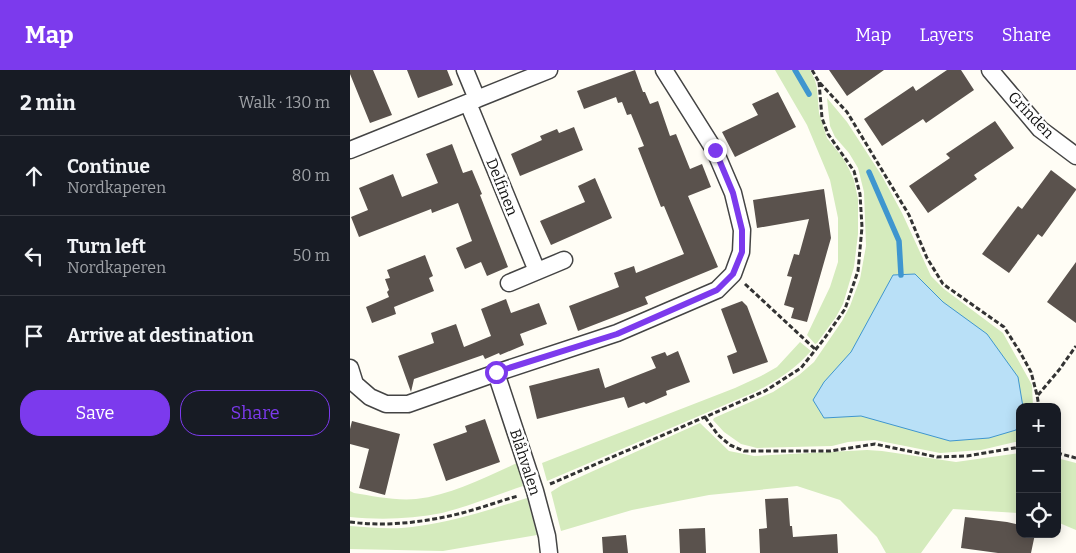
<!DOCTYPE html>
<html lang="en">
<head>
<meta charset="utf-8">
<style>
	:root { --surface:#171b24; --page:#242831; --text:#f1f3f6; --muted:#9ea1a6; --line:#363941; --accent:#7c3aed }
	body { margin:0; font-family:Bitter,serif; background:var(--page); color:var(--text) }
	.controls { position:absolute; right:15px; bottom:15px; display:grid; overflow:hidden; border-radius:10px; box-shadow:0 2px 12px #0003 }
	.controls button { width:45px; height:45px; display:grid; place-items:center; padding:0; border:0; border-bottom:1px solid var(--line); background:var(--surface); color:var(--text); font:25px sans-serif }
	.stop { position:absolute; width:15px; height:15px; margin:-11px; border:4px solid #7c3aed; border-radius:50%; background:#fff }
	.stop.end { background:#7c3aed; border-color:#fff; box-shadow:0 1px 5px #0008 }
	.list { margin:0; padding:0; list-style:none }
	h2 { display:flex; justify-content:space-between; align-items:center; height:65px; margin:0; padding:0 20px; font-size:21px }
	h2 small { font-size:16px; font-weight:400; color:var(--muted) }
	.list li { display:grid; grid-template-columns:32px 1fr auto; gap:15px; align-items:center; box-sizing:border-box; height:80px; padding:0 20px; border-top:1px solid var(--line) }
	.list b { display:block; font-size:19px; white-space:nowrap }
	.list p { margin:0; font-size:16px; white-space:nowrap; color:var(--muted) }
	.list em { font-size:16px; font-style:normal; color:var(--muted) }
	.actions { display:flex; gap:10px; padding:15px 20px }
	.actions a { flex:1; padding:11px 0; border:1px solid var(--accent); border-radius:20px; text-align:center; font-size:18px; color:var(--accent) }
	.actions .main { background:var(--accent); color:#fff }
	.icon { flex:none; width:28px; height:28px; fill:none; stroke:currentColor; stroke-width:2; stroke-linecap:round; stroke-linejoin:round }
	.map { position:relative; flex:none; width:726px; height:483px; overflow:hidden }
	header { display:flex; align-items:center; gap:30px; box-sizing:border-box; height:70px; padding:0 25px; background:var(--accent); color:#fff }
	header strong { font-size:24px }
	nav { display:flex; gap:28px; margin-inline-start:auto; font-size:18px }
	main { display:flex }
	aside { flex:1; background:var(--surface) }
	.map>svg:first-child { display:block }
	.green { fill:#d5ebbd }
	.water { fill:#b9e0f7; stroke:#3f96cf }
	.lines { fill:none; stroke-linecap:round; stroke-linejoin:round }
	.stream { stroke:#3f96cf; stroke-width:5.5 }
	.building { fill:#5a524d }
	.street-casing { stroke:#444; stroke-width:19 }
	.path { stroke:#333; stroke-width:3; stroke-dasharray:5 2.5; stroke-linecap:butt }
	.street { stroke:#fff; stroke-width:16 }
	.route { stroke:#7c3aed; stroke-width:6 }
	.labels { text-anchor:middle; stroke-width:5; stroke-linejoin:round; paint-order:stroke }
	.street-label { font-size:15px; fill:#111; stroke:#fff }
</style>
</head>
<body>
<header>
<strong>Map</strong>
<nav><a>Map</a><a>Layers</a><a>Share</a></nav>
</header>
<main>
<aside>
<h2>2 min<small>Walk · 130 m</small></h2>
<ul class="list">
<li><svg class="icon" aria-label="ahead" viewBox="0 0 24 24"><path d="M12 20V5M6 11l6-6 6 6"/></svg><div><b>Continue</b><p>Nordkaperen</p></div><em>80 m</em></li>
<li><svg class="icon" aria-label="left" viewBox="0 0 24 24"><path d="M17 20v-9H6M10 6l-5 5 5 5"/></svg><div><b>Turn left</b><p>Nordkaperen</p></div><em>50 m</em></li>
<li><svg class="icon" aria-label="arrive" viewBox="0 0 24 24"><path d="M6 21V4h12l-3 4 3 4H6"/></svg><div><b>Arrive at destination</b></div></li>
</ul>
<div class="actions"><a class="main">Save</a><a>Share</a></div>
</aside>
<div class="map">
<svg width="726" height="483" viewBox="0 0 726 483">
	<rect width="100%" height="100%" fill="#fffdf5"/>
	<!-- green -->
	<path class="green" d="M425,0H460L465,10L467,18L469,43L477,68L493,88L499,99L504,110L508,129V164L504,197L493,234L486,247L467,273L465,274L457,265L480,217L488,192V148L480,110L457,55Z
		M477,28L497,52L532,106L552,143L581,206L594,219L653,263L682,315L683,337H670V372H665L631,380L590,383L525,370L498,372L482,376L407,378L391,374L374,362L363,350L364,348L423,322L449,305L464,292L492,251L500,236L510,209L516,176L514,122L508,98L499,83L485,67L480,56Z
		M450,272L461,281C445,299 427,311 405,322L197,411L192,393L385,318L411,306L427,297Z
		M350,353L379,381L404,386L517,380L532,381L606,392L670,383V443L603,439L571,483H536L527,467L490,430L447,416L359,425L282,440L211,461L201,422L212,415Z
		M707,388L726,393V460L707,452Z
		M167,393L173,416C147,425 120,436 92,443C62,449 30,450 0,447V421L4,423C23,426 46,431 66,429C101,425 134,408 167,393Z
		M177,428L187,465L93,481L0,479V456C23,458 47,460 69,456C106,451 142,439 177,428Z"/>
	<!-- water -->
	<path class="water" d="M565,204L593,232L637,264L668,307L673,337H670V348L666,360L639,368L600,371L511,346L474,348L463,330L474,312L501,282L543,205Z"/>
	<g class="lines">
		<!-- stream -->
		<path class="stream" d="M445,0L459,24
			M519,102L549,171L551,205"/>
	</g>
	<!-- building -->
	<path class="building" d="M0,0H23L42,45L20,53L0,4Z
		M57,0H97L103,15L68,28Z
		M285,0L293,22H295L300,34L308,31L320,66L326,64L340,99L352,94L361,117L338,126L368,197L295,227L298,234L228,261L219,236L269,217L264,203L284,196L286,203L334,184L314,136L311,137L288,78L294,76L281,44L277,45L272,32L268,33L266,27L234,39L227,21Z
		M479,0H534L497,26Z
		M597,0H611L624,20L576,53L573,49L532,76L514,49L563,16L566,21Z
		M428,22L446,57L385,87L372,62L408,45L402,34Z
		M645,51L664,78L624,105L627,109L578,143L559,116L600,88L596,84Z
		M224,57L233,80L170,106L161,84L192,70L190,66L207,59L209,63Z
		M102,74L113,103L122,100L132,124L130,125L158,197L137,206L131,192L115,199L106,178L122,171L108,133L82,143L81,139L9,167L1,147L18,140L9,118L43,104L52,127L88,113L76,84Z
		M701,100L726,119V120L692,167L688,164L659,203L632,184L668,136L672,139Z
		M245,108L262,148L201,175L190,151L235,132L228,116Z
		M474,119L481,168L457,252L441,248L444,238L434,235L442,207L437,206L444,184L449,185L459,149L407,158L403,130Z
		M75,185L83,206L79,208L84,221L44,237L46,244L22,253L16,237L39,227L37,222L39,220L35,209L40,208L37,200Z
		M726,192V253L697,232Z
		M156,229L161,243L189,233L197,254L170,264L174,275L150,285L149,283L135,289L133,285L64,309L61,322L48,286L84,273L81,263L106,254L114,277L141,266L131,239Z
		M392,231L397,236L418,292L383,304L377,286L387,282L371,239Z
		M328,281L340,312L316,321L317,325L296,334L294,332L278,338L274,327L187,349L179,316L249,298L255,318L306,298L301,287L315,282L317,286Z
		M135,349L150,392L96,411L83,374L117,362L115,356Z
		M2,351L50,364L35,425L9,418L19,379L0,374V359Z
		M438,428L440,456H442L443,467L487,464L488,483H410L409,459L417,458L415,429Z
		M615,447L657,452L670,455V464H685L681,483H648L611,478Z
		M355,458L356,483H330L329,459Z
		M276,465L278,483H253L252,467Z"/>
	<g class="lines">
		<defs>
			<path id="street" d="M115,0L127,29
				M640,0L690,59L726,86
				M118,33L187,201
				M0,80L199,0
				M159,213L214,190
				M0,298L5,314L20,327L36,334H58L146,303L267,263L367,220L383,204L391,182L392,160L383,123L365,81L314,0
				M146,303L185,421L197,466L199,483"/>
		</defs>
		<!-- street casing -->
		<use href="#street" class="street-casing"/>
		<!-- path -->
		<path class="path" d="M462,0L469,12L497,42L559,145L577,188L593,214L654,257L670,282L681,302L687,325L689,337
			M395,214L466,280
			M688,325L709,300L726,276
			M355,347L368,365L380,375L394,381H480L525,374L587,387L617,386L670,377
			M707,383L726,388
			M200,414L415,321L451,298L474,269L495,239L508,201L512,157L510,124L504,101L478,64L472,48L469,12
			M0,452C37,457 76,452 112,443C131,438 150,431 168,426"/>
		<!-- street -->
		<use href="#street" class="street"/>
	</g>
	<g class="lines">
		<!-- route -->
		<path class="route" d="M146,302L267,264L367,220L383,204L392,182V160L383,123L365,80"/>
	</g>
	<g class="labels">
		<!-- street labels -->
		<g class="street-label">
			<text transform="translate(681 45) rotate(46)" y="5">Grinden</text>
			<text transform="translate(152 117) rotate(68)" y="5">Delfinen</text>
			<text transform="translate(175 392) rotate(72)" y="5">Blåhvalen</text>
		</g>
	</g>
</svg>
<div class="controls">
<button>+</button>
<button>−</button>
<button><svg class="icon" aria-label="locate" viewBox="0 0 24 24"><circle cx="12" cy="12" r="6"/><path d="M12 2v4M12 18v4M2 12h4M18 12h4"/></svg></button>
</div>
<div class="stop" style="left:146px;top:302px"></div>
<div class="stop end" style="left:365px;top:80px"></div>
</div>
</main>
</body>
</html>
